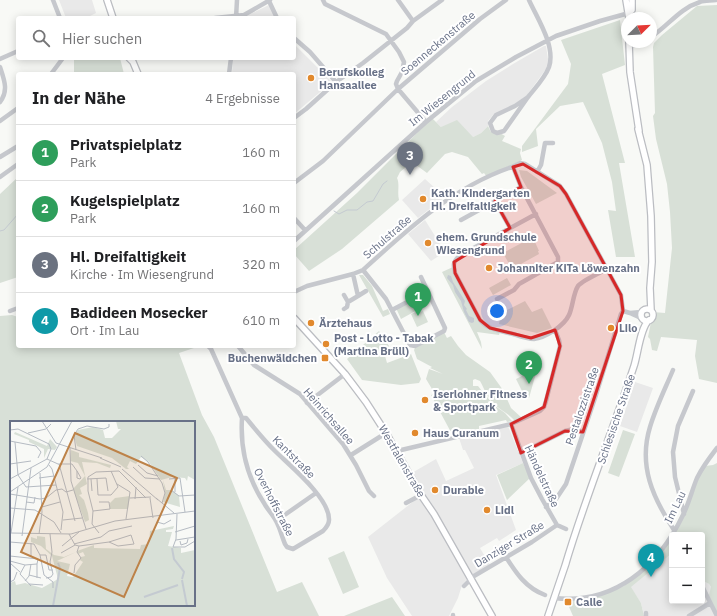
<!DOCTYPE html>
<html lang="de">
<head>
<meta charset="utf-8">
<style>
	:root { --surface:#fff; --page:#f6f6f6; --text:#202124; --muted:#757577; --line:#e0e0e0; --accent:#775028 }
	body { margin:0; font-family:"IBM Plex Sans",sans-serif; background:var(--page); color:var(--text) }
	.controls { position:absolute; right:12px; bottom:12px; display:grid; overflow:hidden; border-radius:4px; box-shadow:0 2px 10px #0003 }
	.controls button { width:36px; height:36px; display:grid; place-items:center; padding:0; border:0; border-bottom:1px solid var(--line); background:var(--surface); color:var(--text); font:20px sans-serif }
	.compass { position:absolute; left:621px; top:12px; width:36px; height:36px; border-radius:50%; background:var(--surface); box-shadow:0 2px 10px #0003; rotate:66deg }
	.you { position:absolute; left:497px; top:311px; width:14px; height:14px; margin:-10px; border:3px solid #fff; border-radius:50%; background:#1a73e8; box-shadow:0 0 0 6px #1a73e833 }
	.badge { display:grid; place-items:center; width:26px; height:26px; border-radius:50%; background:var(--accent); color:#fff; font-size:13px; font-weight:700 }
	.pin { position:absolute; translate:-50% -33px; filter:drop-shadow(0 1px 2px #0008) }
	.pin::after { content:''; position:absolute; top:21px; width:14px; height:12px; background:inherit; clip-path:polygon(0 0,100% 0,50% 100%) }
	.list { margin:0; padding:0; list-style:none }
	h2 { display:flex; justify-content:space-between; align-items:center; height:52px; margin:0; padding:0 16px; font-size:17px }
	h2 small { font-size:13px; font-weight:400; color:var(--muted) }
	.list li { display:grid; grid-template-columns:26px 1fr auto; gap:12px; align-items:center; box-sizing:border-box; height:56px; padding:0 16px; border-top:1px solid var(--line) }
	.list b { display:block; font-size:15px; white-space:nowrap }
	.list p { margin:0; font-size:13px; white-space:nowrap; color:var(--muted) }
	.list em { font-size:13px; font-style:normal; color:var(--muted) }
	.icon { flex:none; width:22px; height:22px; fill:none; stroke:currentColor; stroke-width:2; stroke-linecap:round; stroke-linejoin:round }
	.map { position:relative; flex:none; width:717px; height:616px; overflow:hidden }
	.search { position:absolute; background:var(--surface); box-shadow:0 2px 10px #0003; left:16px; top:16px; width:280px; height:44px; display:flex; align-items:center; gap:10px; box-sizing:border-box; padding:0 14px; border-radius:4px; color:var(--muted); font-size:15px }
	.panel { position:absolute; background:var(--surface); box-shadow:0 2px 10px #0003; left:16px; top:72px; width:280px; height:276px; border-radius:4px }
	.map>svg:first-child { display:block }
	.built { fill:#e9e9e9 }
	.green { fill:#d8e0d7; fill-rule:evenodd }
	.water { fill:#c4cad1 }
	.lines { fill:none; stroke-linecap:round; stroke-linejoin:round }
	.stream { stroke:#c4cad1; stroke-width:1 }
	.major-casing { stroke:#bbbdc2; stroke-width:8 }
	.minor { stroke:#c6c8cd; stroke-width:4.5 }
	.major { stroke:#fff; stroke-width:5.5 }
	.marked { fill:#d62828; fill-opacity:0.2; stroke:#d62828; stroke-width:3; stroke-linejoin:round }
	.poi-dot { fill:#e1892d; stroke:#fff; stroke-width:1.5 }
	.labels { text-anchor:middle; stroke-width:4; stroke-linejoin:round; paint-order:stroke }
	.street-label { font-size:11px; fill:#687187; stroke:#fff }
	.poi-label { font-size:11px; font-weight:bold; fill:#687187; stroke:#fff; text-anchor:start }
	.inset-river { fill:none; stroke:#c4cad1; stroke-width:2 }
	.inset-road { fill:none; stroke:#b5bbc3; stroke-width:1 }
	.view { fill:#bd8248; fill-opacity:0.15; stroke:#bd8248; stroke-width:2 }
	.inset-edge { fill:none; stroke:#687187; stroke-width:2 }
</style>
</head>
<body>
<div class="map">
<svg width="717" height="616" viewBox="0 0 717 616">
	<rect width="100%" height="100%" fill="#f8f9f6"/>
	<!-- built -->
	<path class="built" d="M59,0H92L96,13L86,18H66Z
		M269,5L275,18H242Z
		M294,44L332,82L294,114V74H232L233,58H294Z
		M544,46H546L548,59V65L546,69L527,95L515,104L493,115L488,121V126L481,133L473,137L441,127L436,122L452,107L486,81L513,64Z
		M425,179L445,197L418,218L402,200Z
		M425,220L445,252L431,261L408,234Z
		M635,382L653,388L637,432L620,426Z
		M508,426L523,463L496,475L516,530L499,541L497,538L480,548L490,565L470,576L462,585L458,598L449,616H412L387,578L368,537L419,497L410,474L436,459L446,481L474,468L465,450H463L459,438Z
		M672,549V601H702V584L705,582L709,584L711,587L717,616H644L641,603L629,585Z"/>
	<!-- green -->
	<path class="green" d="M717,5V383L699,379L695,356L697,340L661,337L657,351L652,350L650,339L648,337L653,312L665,313L672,248L670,212L667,184L656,139L653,116L655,113L653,47L654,43L662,35L697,6Z
		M620,20L625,65L602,74L625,163H619L635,257H616L608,210L616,211L612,182L602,143L583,102L560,106L536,129L538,146L522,152V146L568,84L571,64L561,40Z
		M74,58H120L124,74H74Z
		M432,118L441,127L457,120L473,137L481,133L488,126L491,132L500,133L505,136L502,141L521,149L520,153L522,160L487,177L484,173L482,174L468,157L452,152L445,154L427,173L412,162L400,172L397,178C400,184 397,192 399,200L342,249L309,271L294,254V250L357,193Z
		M519,170L527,171L557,193L536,204L521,177Z
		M18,177V277L0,283V194Z
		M531,238L533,242H535L539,251H538L539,254L512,269L503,253Z
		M453,267L485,326L500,332L499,335L477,332L481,342L482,349L442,272Z
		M359,275H363L372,286L383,311L388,309L390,314L383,317Z
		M507,278L511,285L493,295L489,288Z
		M427,292L430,299L419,305L421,308L401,319L396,308Z
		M525,301L532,312L542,308L552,328L537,333L499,324L501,313Z
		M418,311L420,312L423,311L428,322L417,327L411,314Z
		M12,315L18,317V346H193L194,348L179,353L202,415L214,437L277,592L302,582L319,616H0V316ZM11,422H194V605H11Z
		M379,331L389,346L384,352L387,363L411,354L421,379L419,383L401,385L362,380L347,359Z
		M444,332L447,338L451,336L458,346L466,355L490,372L503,390L511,408L522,418L515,421C509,414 502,411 495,405C487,398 485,390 480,381L475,379L473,380V386H478L482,391L494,405L505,413L512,421L507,422L506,420L479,426V429L453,436L431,395L435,394L426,379L429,369L443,374L430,368L432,367L417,359L414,350L415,348Z
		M528,373H536L529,398L525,397L516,379Z
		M623,430L635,434L619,477L608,473Z
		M523,463L530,478L507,500L497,475Z
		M717,463V613L709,595L711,587L709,584L705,582L702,584V535H672V540L670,538L698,478L705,466L713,465Z
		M670,542L672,544V553L631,587L641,603L644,616H573L566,600L615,590L624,586L647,567Z
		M344,551L359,587L343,594L328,558Z
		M392,597L405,616H344Z"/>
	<!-- water -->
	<path class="water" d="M448,275L451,276L453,282L465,301L464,305L467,309L466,310L469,316L474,318V322L472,323L469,322L464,312L461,301L455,292L453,285L447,278Z"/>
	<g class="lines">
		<!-- stream -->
		<path class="stream" d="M334,211L339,214L347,210H357L367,202L373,201L383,184L387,181
			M0,231L4,230L18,214"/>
		<defs>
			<path id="major" d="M107,0L113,18
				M626,0L629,18
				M629,13L632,10V0
				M629,42L630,72L639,131
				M129,58L133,62L138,74
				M638,129L647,165L651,216L652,262L650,288L651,310
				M641 315a6 6 0 1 1 12 0a6 6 0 1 1-12 0Z
				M294,318L345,374L366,402L386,433L421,495L434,514L492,616
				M565,566C585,498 612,433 634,366C638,354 640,328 649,320
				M548,616L566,563"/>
		</defs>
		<!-- major casing -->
		<use href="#major" class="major-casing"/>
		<!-- minor -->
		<path class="minor" d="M53,0L60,18
			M323,0L325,4L386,34L399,52L404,62L402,72L397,81L396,84L398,89L426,122
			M398,0L413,21
			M269,1L277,18
			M215,18L244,15L270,0
			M236,18L237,0
			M651,37C668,26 680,8 700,2C705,0 711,1 716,0
			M294,38L310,52L336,82
			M629,45H635L642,42
			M0,59L18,51
			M0,67C4,79 9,91 0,102
			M51,74L63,58
			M229,74L231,58
			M528,97L504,131L497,133L493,131L490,123L496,115L515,106Z
			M528,97C535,88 545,78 549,67C556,46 537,18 529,0
			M294,118L306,109L336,82L363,63L407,28L413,21L442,0
			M0,121L18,108
			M0,157L18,146
			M537,172L541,165L545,143H553
			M0,177L18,164
			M294,183L323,161L398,89L480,19L506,0
			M495,201L510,228
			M536,214L459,256C453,262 453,265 455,273L480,320C488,330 501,331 513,334C519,336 527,339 534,339C545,338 564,326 569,315C573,306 573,294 578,286C583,280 600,273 607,269
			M294,218L305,230
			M461,220L521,187
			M294,241L426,122L476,81L516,57L556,36L600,21L629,13
			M363,270L386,299L410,345L415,346L444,331L445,328L421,277
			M294,292L307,286L353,274L363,270C407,230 452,188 509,168C513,167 516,165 520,163L525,164L560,186L566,194L621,295L623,311
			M344,295L348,302L358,296L353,274
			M358,296L366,291
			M497,299L514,290L519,284L558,262V257L521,187L513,167
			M344,309L347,307L348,302
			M392,310L428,291
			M10,311L18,308
			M623,311L630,313L641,318
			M630,313L641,312
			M208,346L211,349L242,418H246C255,429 264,440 275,451C289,465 330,498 329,520C329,524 326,528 323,531L293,549L287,547L285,544C282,537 280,528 276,521C273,515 267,509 264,503C247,477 240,449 242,418
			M238,346L254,365L300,394L343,444L356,465L369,491L374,496
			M673,370C665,389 656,407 650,427C638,466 653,498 674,530
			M307,403L345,374
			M511,424L531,478L542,499L557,525L566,529
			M397,451L511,424L540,411L544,407L546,401L560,346L559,340L555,330
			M521,453L565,431L574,429L583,432
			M351,455L386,433
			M406,503L421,495
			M546,507L556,499L566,484L595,398L621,314L623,311
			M684,514L675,477L673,452L678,426L693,391
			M276,521L316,493
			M506,557C516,573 526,588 545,595
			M464,586L474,576L532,542L557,525
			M702,586L717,616
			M554,598C614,605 658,567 683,515C689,503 692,490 697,478C702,468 710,457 717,448
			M453,615V616
			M646,616V613
			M689,616L710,603"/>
		<!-- major -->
		<use href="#major" class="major"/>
	</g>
	<!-- marked area -->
	<path class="marked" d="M523,164L560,186L566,194L621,295L623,311L583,432L565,431L521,453L511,424L544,407L560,346L555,330L531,338L490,328L480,320L455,273L454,262L510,228L495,201L521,187L513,167Z"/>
	<!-- markers -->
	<g class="poi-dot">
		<circle cx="311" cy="78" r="4"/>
		<circle cx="423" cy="199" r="4"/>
		<circle cx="428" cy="243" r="4"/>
		<circle cx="489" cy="268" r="4"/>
		<circle cx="311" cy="323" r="4"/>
		<circle cx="611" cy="328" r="4"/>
		<circle cx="326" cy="344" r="4"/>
		<rect x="321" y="354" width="8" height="8" rx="2"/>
		<circle cx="425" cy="400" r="4"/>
		<circle cx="415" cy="433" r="4"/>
		<circle cx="435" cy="490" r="4"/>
		<circle cx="487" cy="510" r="4"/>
		<rect x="564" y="598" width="8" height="8" rx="2"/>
	</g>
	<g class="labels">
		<!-- street labels -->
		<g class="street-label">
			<text transform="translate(438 43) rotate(-40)" y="4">Soenneckenstraße</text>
			<text transform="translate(442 98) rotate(-39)" y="4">Im Wiesengrund</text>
			<text transform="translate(387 237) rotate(-41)" y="4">Schulstraße</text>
			<text transform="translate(582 406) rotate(-71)" y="4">Pestalozzistraße</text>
			<text transform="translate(329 416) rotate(49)" y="4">Heinrichsallee</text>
			<text transform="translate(616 419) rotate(-71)" y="4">Schlesische Straße</text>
			<text transform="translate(294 457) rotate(45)" y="4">Kantstraße</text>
			<text transform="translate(402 461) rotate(60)" y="4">Westfalenstraße</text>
			<text transform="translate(542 476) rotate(65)" y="4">Händelstraße</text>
			<text transform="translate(274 502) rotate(63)" y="4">Overhoffstraße</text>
			<text transform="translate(675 507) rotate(-64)" y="4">Im Lau</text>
			<text transform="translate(509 544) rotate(-31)" y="4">Danziger Straße</text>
		</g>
		<!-- poi labels -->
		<g class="poi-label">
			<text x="319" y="76">Berufskolleg<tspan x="319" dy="13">Hansaallee</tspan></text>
			<text x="431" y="197">Kath. Kindergarten<tspan x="431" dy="13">Hl. Dreifaltigkeit</tspan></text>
			<text x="436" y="241">ehem. Grundschule<tspan x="436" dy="13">Wiesengrund</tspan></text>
			<text x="497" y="272">Johanniter KiTa Löwenzahn</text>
			<text x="319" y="327">Ärztehaus</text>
			<text x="619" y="332">Lilo</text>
			<text x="334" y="342">Post - Lotto - Tabak<tspan x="334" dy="13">(Martina Brüll)</tspan></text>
			<text x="317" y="362" text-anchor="end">Buchenwäldchen</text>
			<text x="433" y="398">Iserlohner Fitness<tspan x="433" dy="13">&amp; Sportpark</tspan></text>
			<text x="423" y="437">Haus Curanum</text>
			<text x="443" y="494">Durable</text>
			<text x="495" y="514">Lidl</text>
			<text x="576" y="606">Calle</text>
		</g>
	</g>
	<!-- overview -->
	<g transform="translate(10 421)">
		<rect width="185" height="185" fill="#f8f9f6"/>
		<path d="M106,0H185V59L178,55L177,60L175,57L162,56L151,59L139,41L131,36L126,43L120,40L117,46L119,48H116L102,37L67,25L64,15L68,9L83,6L93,9L95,17H102L111,8H108ZM5,11L37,25L40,18L47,26L45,29L38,28L34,37V28L19,21V19L4,13ZM61,29L69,32V36L101,44L100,47L87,42L72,41L77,63L70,67L72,73L69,74L74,79L78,92L79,99L75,101L63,68L75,55L68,42L60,40ZM153,59L156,69H162L169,75L170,86L153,81L155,72ZM120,75L118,88H100V82L105,77ZM164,105L163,108L156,109V111H162L158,125L171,127V132L185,129V185H0V162L5,160L6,164L15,162L32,167L48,158L42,135L31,125L21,121V116L27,118V115L35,116L36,128L44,134L54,136L66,131L47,140L60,143L57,155L63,156L73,141L70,139L71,136L75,135L73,131L68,133L67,130L84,124V127L130,128L131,124L139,123L140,110Z" fill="#d8e0d7"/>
		<path class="inset-river" d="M162,127L164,138L174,151L172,158M172,159L177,185M134,176L168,164M43,185L50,147L48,142"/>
		<path class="inset-road" d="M32,0L46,22L92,37M0,9L8,8L39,23L41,28L37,38M18,12L36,8L41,3M0,20L26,25L31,31L28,37M5,21L8,54L16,66L46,64M60,27L61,60L76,108M66,29L64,14L68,8L77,5L94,8L99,6V3M131,35L138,41L152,62L155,72L152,82M90,37L111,46M0,43L21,40M49,43L65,100M39,44L42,48L53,91L51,109M128,44L137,52L148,55M123,46L135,57L150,58M112,48L148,79M67,50L71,57L70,58L67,57ZM29,57L44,55M165,57V71M0,58L37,38L48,43H62L67,50M77,58L96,57L98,70M81,58L82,70M87,58L88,74H101L108,66L101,50M159,58L170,57L175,91M107,63L120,71L116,98M161,69L169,75L185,74M0,71L37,46L62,0M0,73L30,78L36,77L46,69L52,68L56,71L63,69M120,77L141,76M140,77L143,97M146,77L164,92M125,78L126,66M16,81L24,82L25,76M32,86L50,81M0,87L25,89L44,101L51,112M83,90L100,88L99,81H89M167,93L166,118L163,126H175L185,120M53,99L72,97M147,101L154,103L161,99M165,111L185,105M0,112L61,113L105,100L185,90M1,112L8,66M89,112L82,103L83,90L78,70V56L86,51L109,50L136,77M29,113L32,91L30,52M59,113L65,124L69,125L67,131L71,137L65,144L64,152M12,115L21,47M166,119L185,116M170,120L171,124L177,122L178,118M0,121L24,123L30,134L34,154L43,161V167M64,123L91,116L99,110L122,105M52,125L69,111M69,125L99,121L121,114L124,123L108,125L99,121M51,132L65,124M30,134H36L39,149H43M0,135L28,138L27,143L15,144L10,153L21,165M21,136V122M0,140L15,144M0,142L10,151M19,154L31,157M27,157V143M36,157L41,156L43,153L40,141L42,131L40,113M15,160L19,155L21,143M0,161L4,159L7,151M19,163L33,164"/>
		<path class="view" d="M65,12L167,57L114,176L11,131Z"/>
		<rect width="185" height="185" class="inset-edge"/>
	</g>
</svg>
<div class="controls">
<button>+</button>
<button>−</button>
</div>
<svg class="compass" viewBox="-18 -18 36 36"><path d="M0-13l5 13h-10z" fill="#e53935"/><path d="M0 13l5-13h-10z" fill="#757577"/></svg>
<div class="you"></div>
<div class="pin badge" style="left:418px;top:316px;background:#2e9e5b">1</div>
<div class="pin badge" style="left:529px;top:384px;background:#2e9e5b">2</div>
<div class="pin badge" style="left:410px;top:175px;background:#6b7280">3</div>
<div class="pin badge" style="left:651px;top:577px;background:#0f9aa8">4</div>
<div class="search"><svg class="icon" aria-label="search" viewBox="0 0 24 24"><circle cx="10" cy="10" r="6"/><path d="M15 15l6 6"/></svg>Hier suchen</div>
<section class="panel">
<h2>In der Nähe<small>4 Ergebnisse</small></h2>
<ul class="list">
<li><span class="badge" style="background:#2e9e5b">1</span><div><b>Privatspielplatz</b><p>Park</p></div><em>160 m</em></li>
<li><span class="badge" style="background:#2e9e5b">2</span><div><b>Kugelspielplatz</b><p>Park</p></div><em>160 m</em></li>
<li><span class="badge" style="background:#6b7280">3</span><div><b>Hl. Dreifaltigkeit</b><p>Kirche · Im Wiesengrund</p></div><em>320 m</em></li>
<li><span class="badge" style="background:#0f9aa8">4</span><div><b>Badideen Mosecker</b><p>Ort · Im Lau</p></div><em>610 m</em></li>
</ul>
</section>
</div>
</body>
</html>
